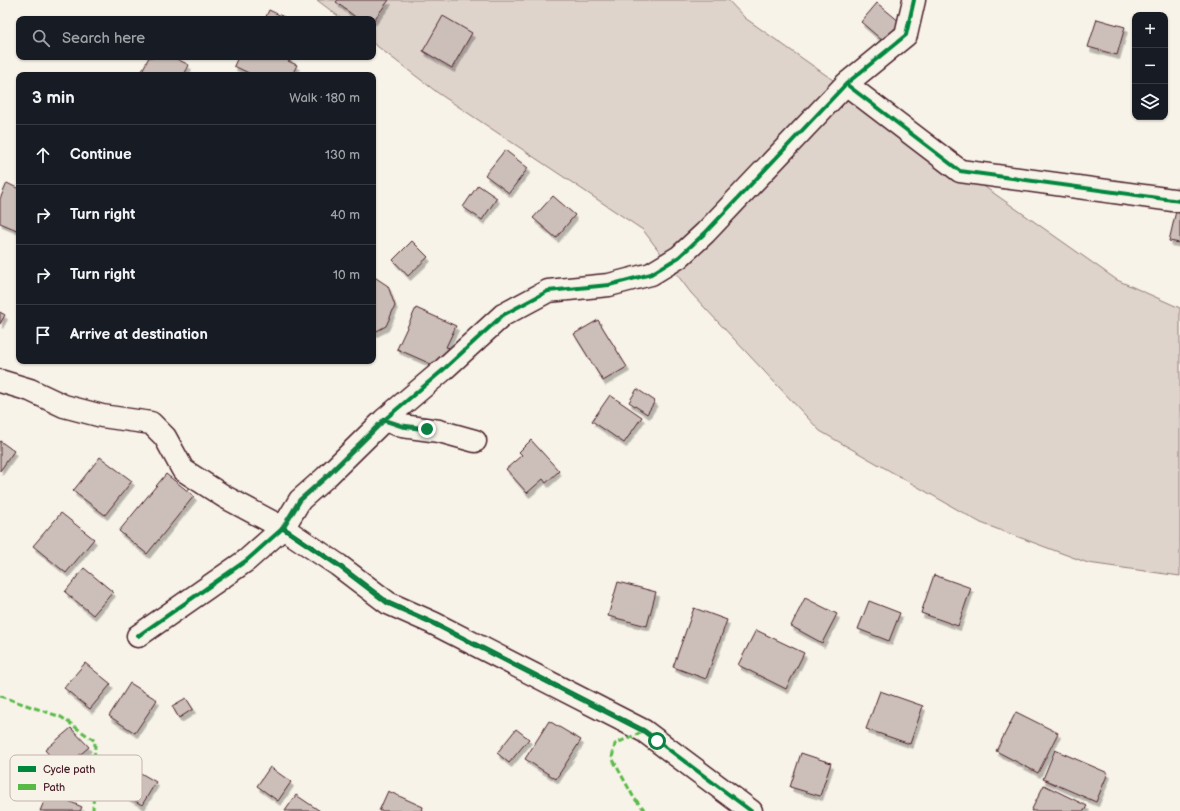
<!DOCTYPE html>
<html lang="en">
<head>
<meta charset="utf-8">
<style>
	:root { --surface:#171b24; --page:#20242c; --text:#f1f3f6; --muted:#9ea1a6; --line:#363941 }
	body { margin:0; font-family:"Balsamiq Sans",sans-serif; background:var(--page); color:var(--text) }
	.controls { position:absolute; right:12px; top:12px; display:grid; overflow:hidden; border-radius:8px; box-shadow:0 1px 3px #0004 }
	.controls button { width:36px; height:36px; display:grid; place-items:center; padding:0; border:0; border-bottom:1px solid var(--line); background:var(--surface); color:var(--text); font:20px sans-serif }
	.stop { position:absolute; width:12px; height:12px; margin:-9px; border:3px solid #0b8043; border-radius:50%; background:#fff }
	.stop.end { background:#0b8043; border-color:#fff; box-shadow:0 1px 4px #0008 }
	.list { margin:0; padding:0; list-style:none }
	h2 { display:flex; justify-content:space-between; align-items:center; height:52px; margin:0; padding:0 16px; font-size:17px }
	h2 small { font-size:13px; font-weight:400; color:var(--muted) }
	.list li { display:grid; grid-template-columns:26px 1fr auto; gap:12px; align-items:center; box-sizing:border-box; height:60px; padding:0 16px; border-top:1px solid var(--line) }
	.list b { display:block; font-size:15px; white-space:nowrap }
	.list em { font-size:13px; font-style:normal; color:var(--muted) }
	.icon { flex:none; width:22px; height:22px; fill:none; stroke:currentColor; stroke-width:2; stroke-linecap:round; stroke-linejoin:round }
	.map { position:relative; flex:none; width:1180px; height:811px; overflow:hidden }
	.search { position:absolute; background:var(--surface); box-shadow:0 1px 3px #0004; left:16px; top:16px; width:360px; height:44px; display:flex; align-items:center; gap:10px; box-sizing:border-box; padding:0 14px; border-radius:8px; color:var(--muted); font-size:15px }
	.panel { position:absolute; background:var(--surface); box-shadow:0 1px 3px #0004; left:16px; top:72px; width:360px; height:292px; border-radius:8px }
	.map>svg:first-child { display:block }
	.green { fill:#ded4cc; stroke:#947a7c }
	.building { fill:#ccbfb9; stroke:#4a1f2b; filter:url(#shadow) }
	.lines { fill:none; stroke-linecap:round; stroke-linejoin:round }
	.minor-casing { stroke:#4a1f2b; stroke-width:25 }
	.minor { stroke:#f7f3e8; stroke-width:22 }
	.quiet { stroke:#58b947; stroke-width:3; stroke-dasharray:6 3; stroke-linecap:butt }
	.cycleway-casing { stroke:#f7f3e8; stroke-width:6 }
	.cycleway { stroke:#00873e; stroke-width:4 }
	.route { stroke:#0b8043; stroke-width:5 }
	.key { fill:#f7f3e8; stroke:#c3b3af; stroke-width:1 }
	.key-label { font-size:11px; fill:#4a1f2b }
</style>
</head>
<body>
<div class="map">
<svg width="1180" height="811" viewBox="0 0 1180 811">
	<defs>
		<filter id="shadow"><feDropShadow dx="2.5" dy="4.5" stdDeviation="0" flood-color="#0004"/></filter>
	</defs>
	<rect width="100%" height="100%" fill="#f7f3e8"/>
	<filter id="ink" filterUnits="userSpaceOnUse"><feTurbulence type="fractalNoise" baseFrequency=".025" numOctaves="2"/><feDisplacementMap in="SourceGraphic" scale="8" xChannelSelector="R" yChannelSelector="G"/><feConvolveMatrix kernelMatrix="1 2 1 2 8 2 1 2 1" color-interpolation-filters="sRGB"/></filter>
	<g filter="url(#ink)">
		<!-- green -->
		<path class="green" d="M317,0H728L745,18L1117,280L1180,308V576L1088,563L981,523L820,431L691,293L643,230L438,93L373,43V19H342Z"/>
		<!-- building -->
		<path class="building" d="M338,0H389L373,21V19H358L336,2Z
			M877,3L900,22L884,42L861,22Z
			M269,10L288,19H265Z
			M443,16L472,33L452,68L423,51Z
			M1097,19L1125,27L1117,55L1088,47Z
			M149,57H173L189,65L184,75H140Z
			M238,57H290L288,61L297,65L292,75H253L234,66Z
			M505,150L528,168L509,193L485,175Z
			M7,183L19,189V231L0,223V199Z
			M478,185L497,198L482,220L463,207Z
			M553,196L575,215L556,238L533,218Z
			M1176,211L1180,212V243L1169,241Z
			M412,241L428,257L408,276L393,260Z
			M373,276L388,286L395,306L386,326L373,333Z
			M416,308L456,326L446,347L449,348L440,368L397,349Z
			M0,312L5,315L0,324Z
			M598,320L627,367L603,381L574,334Z
			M637,389L655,401L647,414L629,402Z
			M610,395L642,417L624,443L592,421Z
			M531,440L559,471L546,483L543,479L527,493L506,469L522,455L519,452Z
			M0,441L14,451L0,471Z
			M100,457L132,481L105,515L73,491Z
			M166,474L194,496L147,554L119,531Z
			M61,513L94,539L66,573L33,546Z
			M84,568L113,592L93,615L65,592Z
			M934,575L971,588L958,626L921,613Z
			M618,582L656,592L647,626L608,616Z
			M805,598L837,614L822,643L791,626Z
			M869,601L900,613L889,641L858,629Z
			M694,608L727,620L706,679L673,667Z
			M756,630L804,653L786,689L738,665Z
			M85,663L111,684L90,709L64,688Z
			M130,683L157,700L135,733L109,716Z
			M880,691L923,706L910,744L866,729Z
			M186,698L193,709L179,718L172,706Z
			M1016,712L1058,733L1038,773L996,751Z
			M549,721L581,740L556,779L525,759Z
			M71,728L89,747L62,770L45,750Z
			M516,729L529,739L509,763L497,753Z
			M1055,750L1108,773L1096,802L1043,779Z
			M801,753L831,763L820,796L790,787Z
			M270,767L291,782L278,801L257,786Z
			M132,768L156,782L142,805L118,791Z
			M1044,785L1087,806L1084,811H1031Z
			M388,791L423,807L422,811H379Z
			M48,792L82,807L80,811H40Z
			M296,795L320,811H285Z"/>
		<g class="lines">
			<defs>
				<path id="minor" d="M914,0L906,35L846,84L960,171L1180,201
					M0,381L30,390L64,406L102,416L151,423L165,437L183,470L225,497L283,528L300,500L326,477L384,420L402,426L439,431L475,441
					M384,420L443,370L503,315L548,291L609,285L651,274L679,257L705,233L846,84
					M138,636L247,560L283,528L338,565L388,603L433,623L644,731L751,811"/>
			</defs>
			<!-- minor casing -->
			<use href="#minor" class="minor-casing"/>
			<!-- minor -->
			<use href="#minor" class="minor"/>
			<!-- quiet -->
			<path class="quiet" d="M0,696L61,717L95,741L93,811
				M644,811L643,808L634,798L612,758L615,744L644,731"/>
			<defs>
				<path id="cycleway" d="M914,0L906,35L846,84L960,171L1180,201
					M384,420L443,370L503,315L548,291L609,285L651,274L679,257L705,233L846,84
					M138,636L247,560L283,528L338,565L388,603L433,623L644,731L751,811"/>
			</defs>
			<!-- cycleway casing -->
			<use href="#cycleway" class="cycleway-casing"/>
			<!-- cycleway -->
			<use href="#cycleway" class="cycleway"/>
		</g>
	</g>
	<g class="lines" filter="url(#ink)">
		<!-- route -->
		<path class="route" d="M427,429L402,426L384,420L326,477L300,500L283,528L338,565L388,603L433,623L644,731L657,741"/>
	</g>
	<!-- legend -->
	<rect x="10" y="755" width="132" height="46" rx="6" class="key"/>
	<rect x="18" y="766" width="18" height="6" fill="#00873e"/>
	<rect x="18" y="784" width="18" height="6" fill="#58b947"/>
	<g class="key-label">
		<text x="43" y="773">Cycle path</text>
		<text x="43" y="791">Path</text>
	</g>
</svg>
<div class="controls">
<button>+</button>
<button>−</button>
<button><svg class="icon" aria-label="layers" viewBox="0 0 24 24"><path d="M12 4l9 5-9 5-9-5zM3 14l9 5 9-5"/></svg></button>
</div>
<div class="stop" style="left:657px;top:741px"></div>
<div class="stop end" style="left:427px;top:429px"></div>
<div class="search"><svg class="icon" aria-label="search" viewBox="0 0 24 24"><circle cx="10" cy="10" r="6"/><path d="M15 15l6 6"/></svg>Search here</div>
<section class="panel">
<h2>3 min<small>Walk · 180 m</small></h2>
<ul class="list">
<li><svg class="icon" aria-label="ahead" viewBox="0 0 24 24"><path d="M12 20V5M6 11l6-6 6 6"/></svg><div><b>Continue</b></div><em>130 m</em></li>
<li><svg class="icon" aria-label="right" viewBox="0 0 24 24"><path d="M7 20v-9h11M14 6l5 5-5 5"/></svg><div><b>Turn right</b></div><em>40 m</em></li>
<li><svg class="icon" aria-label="right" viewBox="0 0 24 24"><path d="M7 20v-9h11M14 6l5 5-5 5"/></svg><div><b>Turn right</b></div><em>10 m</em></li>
<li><svg class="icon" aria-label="arrive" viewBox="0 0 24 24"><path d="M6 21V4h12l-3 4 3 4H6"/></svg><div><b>Arrive at destination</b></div></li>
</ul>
</section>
</div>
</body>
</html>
